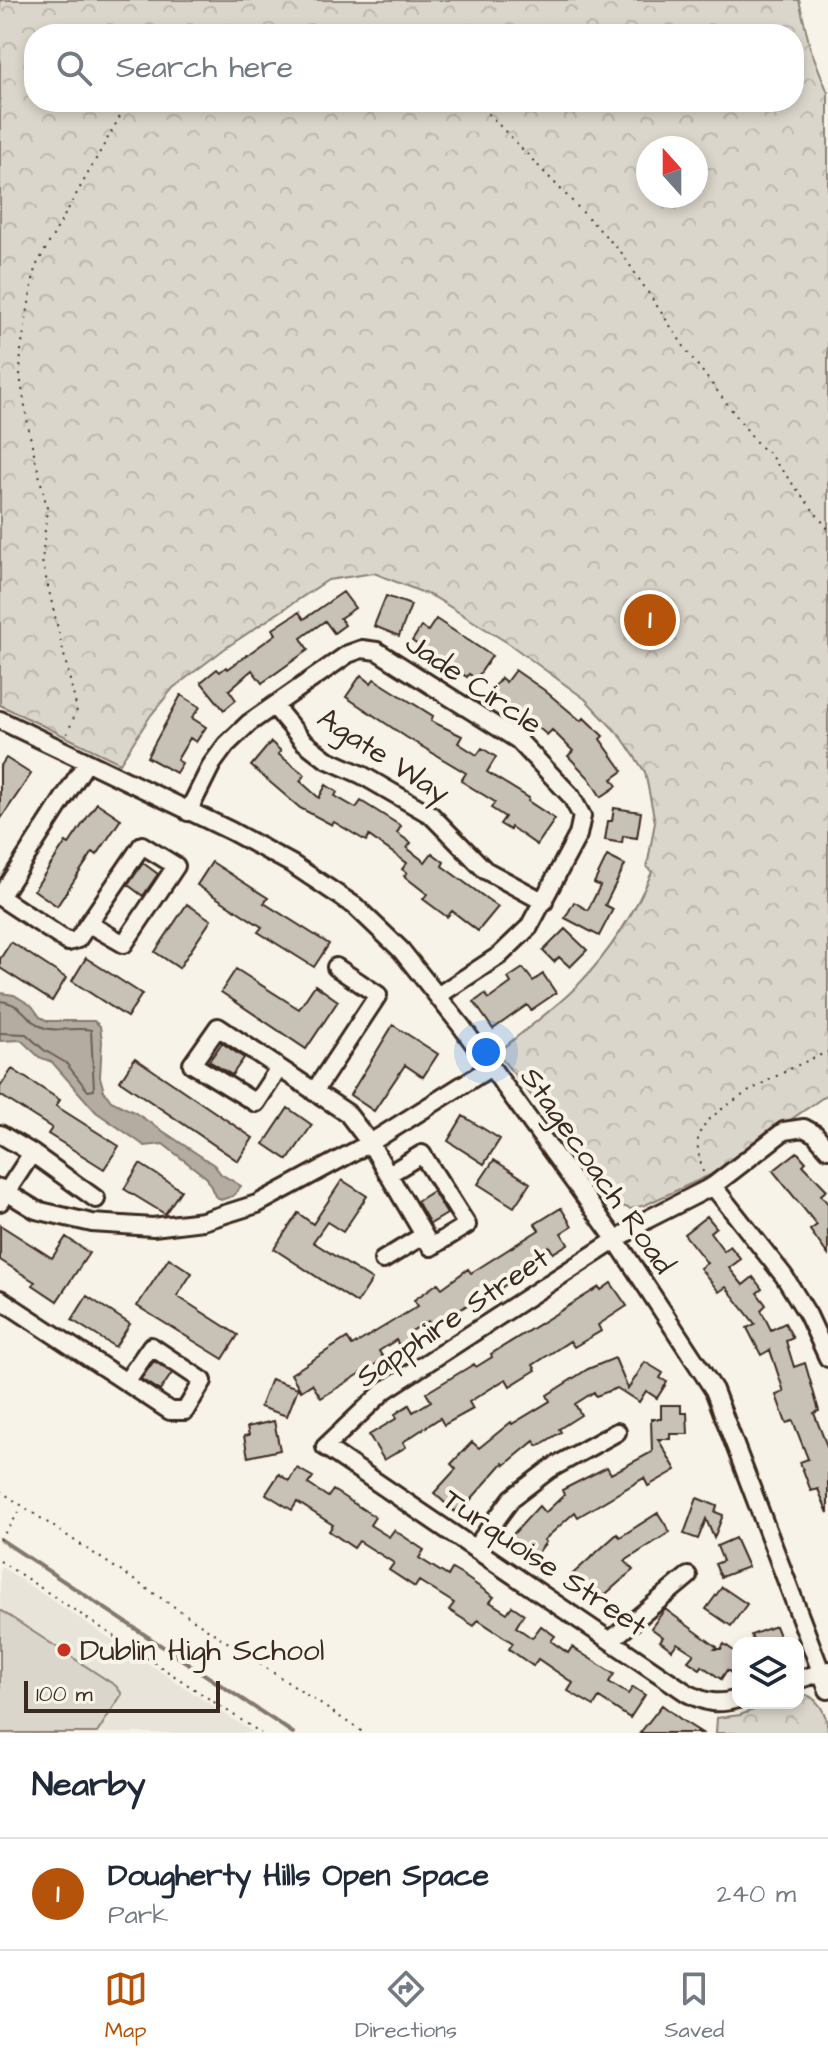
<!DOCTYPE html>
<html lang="en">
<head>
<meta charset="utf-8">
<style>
	:root { --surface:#fff; --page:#f2f2f3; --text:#1f2937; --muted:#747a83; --line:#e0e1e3; --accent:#b45309 }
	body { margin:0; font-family:"Architects Daughter",sans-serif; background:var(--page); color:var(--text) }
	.controls { position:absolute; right:24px; bottom:24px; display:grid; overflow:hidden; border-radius:16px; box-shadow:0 4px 12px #0003 }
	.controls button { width:72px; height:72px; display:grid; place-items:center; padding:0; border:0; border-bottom:2px solid var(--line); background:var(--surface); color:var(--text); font:40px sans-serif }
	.compass { position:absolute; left:636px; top:136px; width:72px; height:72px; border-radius:50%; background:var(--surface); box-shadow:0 4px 12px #0003; rotate:339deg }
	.scale { position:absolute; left:24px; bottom:20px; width:196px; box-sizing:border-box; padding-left:8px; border:4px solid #3b2a1e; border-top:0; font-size:22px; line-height:28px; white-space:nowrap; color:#3b2a1e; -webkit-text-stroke:6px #f7f3e8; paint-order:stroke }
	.you { position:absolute; left:486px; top:1052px; width:28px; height:28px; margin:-20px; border:6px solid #fff; border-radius:50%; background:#1a73e8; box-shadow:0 0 0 12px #1a73e833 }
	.badge { display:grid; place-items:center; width:52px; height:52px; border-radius:50%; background:var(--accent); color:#fff; font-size:26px; font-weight:700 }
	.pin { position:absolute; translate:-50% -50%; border:4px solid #fff; box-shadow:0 2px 8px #0006 }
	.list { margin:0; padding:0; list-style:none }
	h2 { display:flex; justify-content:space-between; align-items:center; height:104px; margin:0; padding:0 32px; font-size:34px }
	h2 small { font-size:26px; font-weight:400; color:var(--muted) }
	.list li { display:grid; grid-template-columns:52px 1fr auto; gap:24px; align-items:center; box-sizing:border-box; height:112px; padding:0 32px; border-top:2px solid var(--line) }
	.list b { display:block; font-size:30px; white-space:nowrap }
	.list p { margin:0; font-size:26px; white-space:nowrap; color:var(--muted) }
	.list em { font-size:26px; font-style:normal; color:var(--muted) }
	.icon { flex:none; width:44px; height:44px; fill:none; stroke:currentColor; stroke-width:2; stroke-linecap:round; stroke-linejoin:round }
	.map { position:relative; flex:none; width:828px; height:1733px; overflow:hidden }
	.search { position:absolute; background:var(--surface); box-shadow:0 4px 12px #0003; left:24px; right:24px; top:24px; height:88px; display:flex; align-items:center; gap:20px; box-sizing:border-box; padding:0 28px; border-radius:32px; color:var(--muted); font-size:30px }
	.sheet { height:216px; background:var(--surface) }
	nav { display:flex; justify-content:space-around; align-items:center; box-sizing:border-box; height:112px; border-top:2px solid var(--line); background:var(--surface); font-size:22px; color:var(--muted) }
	nav a { display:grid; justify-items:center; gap:4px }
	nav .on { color:var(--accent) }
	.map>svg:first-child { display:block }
	.built { fill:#e9e4d9 }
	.park { fill:url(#park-crowns); stroke:#8b8074; stroke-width:2; fill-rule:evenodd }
	.pitch { fill:#dbd6cb; stroke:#8b8074; stroke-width:2 }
	.water { fill:#b4aca0; stroke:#84786c; stroke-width:2 }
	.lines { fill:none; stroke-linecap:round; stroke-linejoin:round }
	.shore { stroke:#6b5e52; stroke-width:2 }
	.stream { stroke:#84786c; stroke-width:4 }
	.building { fill:#c8c1b6; stroke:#3b2a1e; stroke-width:2 }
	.minor-casing { stroke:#3b2a1e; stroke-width:22 }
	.path { stroke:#3b2a1e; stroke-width:2; stroke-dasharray:2 6; stroke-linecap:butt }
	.minor { stroke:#f7f3e8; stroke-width:16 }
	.poi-dot { fill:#c8321e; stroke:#f7f3e8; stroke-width:3 }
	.labels { text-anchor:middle; stroke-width:8; stroke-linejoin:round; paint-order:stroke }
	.street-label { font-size:30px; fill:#3b2a1e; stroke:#f7f3e8 }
	.poi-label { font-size:30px; fill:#3b2a1e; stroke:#f7f3e8; text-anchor:start }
</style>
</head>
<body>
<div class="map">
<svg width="828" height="1733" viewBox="0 0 828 1733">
	<defs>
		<pattern id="park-crowns" width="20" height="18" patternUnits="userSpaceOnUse" patternTransform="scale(2)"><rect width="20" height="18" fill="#dbd6cb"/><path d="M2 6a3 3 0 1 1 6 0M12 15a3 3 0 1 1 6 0" fill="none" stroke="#bdb8ae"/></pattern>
	</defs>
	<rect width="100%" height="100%" fill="#f7f3e8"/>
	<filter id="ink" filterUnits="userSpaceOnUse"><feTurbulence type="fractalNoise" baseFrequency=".0125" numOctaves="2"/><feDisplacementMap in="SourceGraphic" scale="16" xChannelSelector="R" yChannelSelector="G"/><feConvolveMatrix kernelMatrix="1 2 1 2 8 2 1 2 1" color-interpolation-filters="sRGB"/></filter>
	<g filter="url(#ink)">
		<!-- built -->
		<path class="built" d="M0,1566L254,1733H0Z"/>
		<!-- park -->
		<path class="park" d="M0,0H799L810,47L828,93V1094L710,1175L645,1205L631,1209L619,1205L497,1053C524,1030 554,1010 578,985C610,952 634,914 652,872L647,867L655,822L645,772L622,738L585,699L508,643L434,597L374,573L328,580L227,647L173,688L151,715L120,763L0,705ZM34,34H794V102H34ZM648,148H696V196H648Z
			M798,1693C818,1694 828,1715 828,1733H716L717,1718L740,1715L772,1703H798Z"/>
		<!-- pitch -->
		<path class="pitch" d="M0,1610L116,1686L122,1694L97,1733H0Z"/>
		<!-- water -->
		<path class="water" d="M0,993L14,995L32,1006L40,1017L48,1021H94L100,1026L102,1041L100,1077L104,1091L111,1101L134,1112L214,1165L221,1174L241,1186L233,1196L221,1200L215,1196L207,1178L163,1144L145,1146L96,1112L52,1062L39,1057L21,1040L0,1041Z"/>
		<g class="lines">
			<!-- shore -->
			<path class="shore" d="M0,1001C26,1004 26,1022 45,1028C59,1032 77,1027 91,1030L94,1090L88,1091L66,1063L44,1050L26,1034L0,1033"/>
			<!-- stream -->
			<path class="stream" d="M0,1539L293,1733"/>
		</g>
		<!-- building -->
		<path class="building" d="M343,592L355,608L340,618L345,625L334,633L325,621L301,638L308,650L262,683L252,670L229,690L236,700L224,710L201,682L217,669L220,672L226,667L228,669L276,634L273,629L299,612L304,619Z
			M386,596L411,605L399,636L374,626Z
			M436,619L492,656L476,679L469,674L467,677L412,641L421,627L428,631Z
			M515,670L544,690L581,721L584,718L603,736L600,739L623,771L612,779L617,786L601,797L589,778L568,756L573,751L552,730L547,735L518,710L490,692L501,678L506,682Z
			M361,675L371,683L374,679L393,691L433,716L431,721L462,736L458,743L477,755L482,748L496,757L487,772L529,798L528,801L555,819L537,845L511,827L510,830L500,824L505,817L491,808L495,802L461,781L466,773L406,737L346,697Z
			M181,695L200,707L192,718L206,727L196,742L190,738L177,760L182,763L176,773L147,757Z
			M271,742L281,751L278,754L305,775L300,781L319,798L326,785L337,792L335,796L356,808L361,801L401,826L397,833L411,843L407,848L425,862L432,853L444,862L442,866L498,907L478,931L452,911L447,917L423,899L427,894L404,876L407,873L402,869L407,863L369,836L366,841L334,822L332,825L300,808L251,766Z
			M6,758L31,774L0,820V767Z
			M97,803L121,819L97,855L93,852L57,906L34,890L66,842L69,844Z
			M614,808L641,812L637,838L623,836L622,843L605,840L608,821H612Z
			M607,856L625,865L605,905L613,909L599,936L565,918L574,902L588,910L600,886L594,883Z
			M212,862L268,898L264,903L329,944L314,967L258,932L262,927L197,885Z
			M143,863L158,874L143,896L128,885Z
			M187,904L211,920L179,968L155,952Z
			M565,929L587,950L570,967L559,957L554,962L543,951Z
			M11,942L66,978L52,1001L0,968V959Z
			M86,958L142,994L127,1017L72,981Z
			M523,968L533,981L543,974L556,993L531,1010L527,1005L493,1029L474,1002L485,994L489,999L511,983L508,978Z
			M236,969L299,1009L315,985L338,1001L306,1049L221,992Z
			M393,1025L438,1054L423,1077L405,1065L374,1111L350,1095Z
			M222,1043L244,1058L232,1075L209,1061Z
			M135,1058L253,1138L238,1161L120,1081Z
			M12,1069L60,1100L56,1106L119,1146L104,1169L48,1134L52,1128L0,1095V1087Z
			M288,1108L312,1125L288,1160L264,1144Z
			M463,1116L500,1139L484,1164L448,1141Z
			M797,1152L806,1162L803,1165L827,1190L821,1195L828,1204V1255L810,1230L817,1225L773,1171Z
			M494,1160L530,1183L514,1207L478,1184Z
			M140,1164L181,1190L165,1214L124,1189Z
			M342,1180L367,1196L343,1232L327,1222L313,1242L372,1280L357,1303L274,1249L298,1213L313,1224Z
			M433,1191L447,1214L430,1224L417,1201Z
			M561,1208L572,1226L561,1233L568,1244L553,1253L549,1246L531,1257L536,1265L493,1293L491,1289L433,1328L428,1321L410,1332L415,1340L401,1349L396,1340L379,1351L384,1359L321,1398L312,1384L301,1391L291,1374L347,1338L352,1346L418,1306L414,1300L438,1283L442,1288L468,1269L471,1273L539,1230L535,1224Z
			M707,1216L716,1227L710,1232L724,1251L730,1246L741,1259L729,1268L743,1285L753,1277L762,1289L757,1293L766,1305L761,1310L771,1330L785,1323L793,1338L786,1341L794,1367L805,1363L819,1411L814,1413L828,1449V1513L818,1489L811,1491L800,1462L808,1459L793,1421L786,1423L776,1395L784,1392L770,1350L761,1355L747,1328L755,1324L726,1287L719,1292L700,1268L707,1263L684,1234Z
			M0,1225L52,1258L66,1237L89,1253L57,1301L33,1285L35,1282L0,1260Z
			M169,1258L192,1273L177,1296L238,1335L223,1359L137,1306Z
			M611,1283L627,1306L598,1325L601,1331L574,1347L570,1341L533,1365L536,1370L510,1386L506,1379L469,1402L473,1409L444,1425L440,1418L403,1442L406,1447L384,1460L369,1435L397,1418L395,1414L409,1405L413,1412L431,1401L426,1393L474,1364L476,1367L492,1357L491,1354L599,1287L601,1290Z
			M87,1296L130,1324L115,1347L72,1320Z
			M615,1358L628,1389L645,1362L663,1373L660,1378L667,1382L657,1398L646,1391L639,1402L617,1388L596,1396L594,1392L575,1404L581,1415L559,1429L561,1432L538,1446L534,1441L505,1465L503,1463L466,1505L464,1503L455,1512L434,1493L456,1469L451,1464L472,1442L479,1448L511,1422L512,1424L550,1401L547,1395L588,1369Z
			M154,1361L172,1373L160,1391L141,1379Z
			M271,1379L298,1388L287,1416L260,1407Z
			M661,1405H681V1413H687L688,1434H670V1439H658L676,1470L648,1486L644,1478L578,1517L575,1512L544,1540L546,1542L530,1563L505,1543L539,1506L545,1513L564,1495L562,1490L607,1467L611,1474L652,1452L651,1419H661Z
			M274,1421L280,1450L248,1457L244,1436L249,1435L247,1427Z
			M297,1468L313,1477L308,1484L328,1497L333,1490L375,1517L370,1525L389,1537L394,1530L424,1550L419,1558L448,1576L452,1569L464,1576L494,1597L490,1602L507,1613L512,1606L524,1614L516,1627L532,1638L541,1626L555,1636L551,1641L568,1653L572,1647L614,1674L609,1682L628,1694L633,1687L645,1695L630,1718L599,1698L594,1706L568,1691L573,1683L538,1659L533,1666L509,1649L513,1643L478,1620L474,1626L449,1610L454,1603L419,1581L415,1587L389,1570L394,1563L359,1541L354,1548L329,1531L333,1525L297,1502L292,1510L266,1494L279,1474L289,1481Z
			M697,1498L717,1506L715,1512L723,1515L714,1538L706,1519L698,1539L684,1534Z
			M658,1513L670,1532L625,1561L633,1570L600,1599L591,1589L582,1596L567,1579L617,1534L620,1537Z
			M735,1538L748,1567L721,1577L715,1564L723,1561L717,1546Z
			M722,1587L747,1604L731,1626L706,1609Z
			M665,1609L717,1647L715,1649H721L724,1644L738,1654V1678L727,1670L721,1679L702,1666L700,1669L688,1661L694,1654L677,1643L672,1650L660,1641L663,1637L651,1628Z
			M775,1626L782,1643H754L751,1635Z
			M662,1705L683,1721L702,1733H640Z"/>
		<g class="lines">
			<defs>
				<path id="minor" d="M274,706L303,741L326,759L362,775L431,815L485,870L544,902
					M0,720L231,831L292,864L355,906L401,950L462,1027L616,1240L714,1390L828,1690
					M188,812L212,764L226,745L249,723L348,654L362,649L377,651L518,740L571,796L582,816L578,835L529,927L500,955L439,995
					M0,897L68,942L78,939L142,845L176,866L124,944L89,924
					M0,897L87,762
					M279,1068L256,1103L192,1064L218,1027L347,1113L370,1143L431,1247L467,1225L422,1154L389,1174
					M314,1092L378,995L336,967
					M0,1134L32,1153L96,1199
					M713,1186L784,1276L808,1315L828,1358
					M0,1188L36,1210L92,1223L153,1227L203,1221L257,1204L370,1143L491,1067
					M0,1202L32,1153
					M383,1260L424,1235
					M0,1299L170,1411H185L203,1381L151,1346L126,1382
					M475,1548L512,1498L550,1469L617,1432
					M611,1640L688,1576
					M798,1680L828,1670
					M738,1699C718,1705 706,1703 687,1693L325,1447L385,1390L648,1219L713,1186L784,1131L804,1128L815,1134L828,1149"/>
			</defs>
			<!-- minor casing -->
			<use href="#minor" class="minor-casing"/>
			<!-- path -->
			<path class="path" d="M332,34H348
				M477,102L621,252L689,354L760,447L766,450L828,529
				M67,734L77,710L42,561L47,508L30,436L20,376L21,350L35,268L128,102
				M703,1172C700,1159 694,1143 701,1130C714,1105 801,1062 828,1052
				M0,1491L364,1733
				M0,1540L22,1508
				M0,1561L261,1733"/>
			<!-- minor -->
			<use href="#minor" class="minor"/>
		</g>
	</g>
	<!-- markers -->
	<circle class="poi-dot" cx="64" cy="1650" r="8"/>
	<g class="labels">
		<!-- street labels -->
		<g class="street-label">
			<text transform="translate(474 683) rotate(34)" y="10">Jade Circle</text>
			<text transform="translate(384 755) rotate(33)" y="10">Agate Way</text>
			<text transform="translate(598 1170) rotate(55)" y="10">Stagecoach Road</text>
			<text transform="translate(452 1317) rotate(-34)" y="10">Sapphire Street</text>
			<text transform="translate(545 1562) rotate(34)" y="10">Turquoise Street</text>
		</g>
		<!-- poi labels -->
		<g class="poi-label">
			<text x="80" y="1660">Dublin High School</text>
		</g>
	</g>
</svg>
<div class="controls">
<button><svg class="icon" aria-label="layers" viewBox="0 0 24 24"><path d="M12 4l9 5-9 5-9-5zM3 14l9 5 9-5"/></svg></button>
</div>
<svg class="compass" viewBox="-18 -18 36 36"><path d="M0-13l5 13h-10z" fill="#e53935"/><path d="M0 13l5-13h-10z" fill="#747a83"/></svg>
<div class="scale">100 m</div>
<div class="you"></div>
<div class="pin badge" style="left:650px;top:620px">1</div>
<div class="search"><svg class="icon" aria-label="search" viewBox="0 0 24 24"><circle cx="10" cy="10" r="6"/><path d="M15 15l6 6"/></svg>Search here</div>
</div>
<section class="sheet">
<h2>Nearby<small></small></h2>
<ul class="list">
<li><span class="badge">1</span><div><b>Dougherty Hills Open Space</b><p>Park</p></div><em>240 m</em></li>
</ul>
</section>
<nav>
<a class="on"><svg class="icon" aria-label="map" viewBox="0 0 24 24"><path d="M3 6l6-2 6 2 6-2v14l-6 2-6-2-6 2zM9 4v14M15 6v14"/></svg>Map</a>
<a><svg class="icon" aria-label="directions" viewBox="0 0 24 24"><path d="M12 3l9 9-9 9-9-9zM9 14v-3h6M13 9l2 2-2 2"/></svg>Directions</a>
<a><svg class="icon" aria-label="saved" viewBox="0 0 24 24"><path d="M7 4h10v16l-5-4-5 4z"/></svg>Saved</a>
</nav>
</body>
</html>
